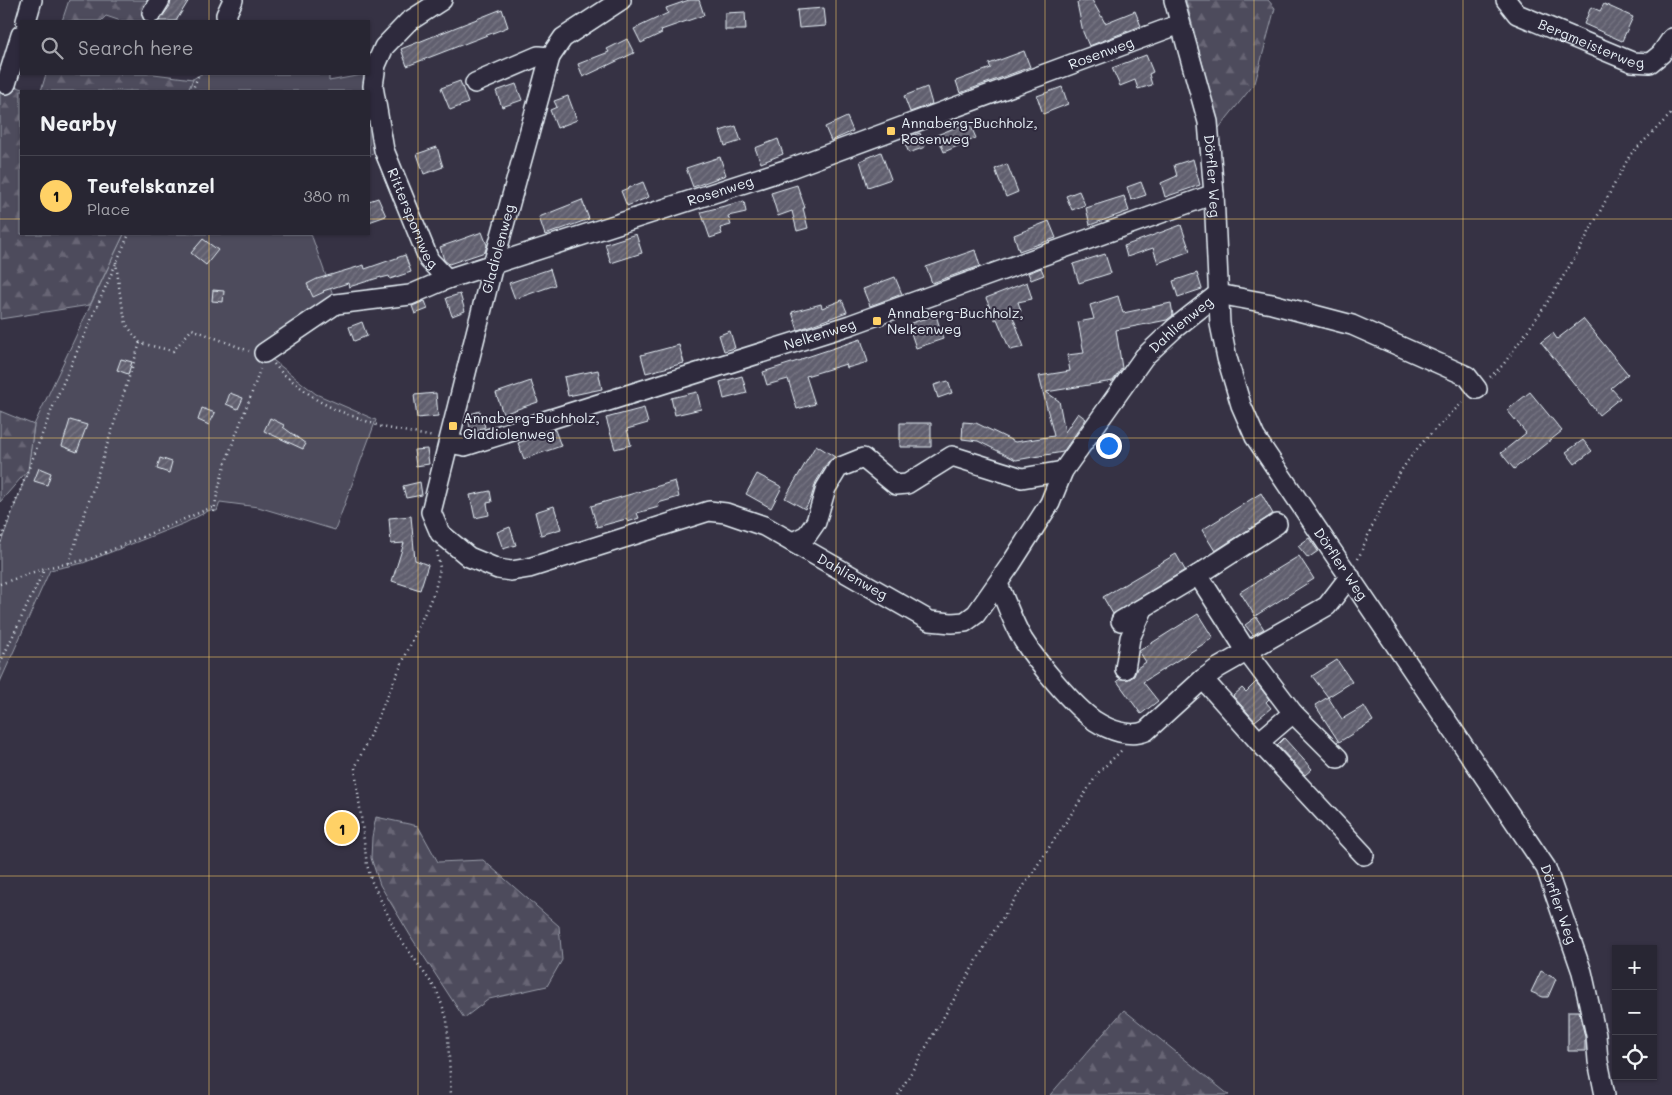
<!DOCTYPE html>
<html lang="en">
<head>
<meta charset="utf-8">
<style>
	:root { --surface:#282633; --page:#302e3b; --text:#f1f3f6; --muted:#a5a5ac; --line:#44434e; --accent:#ffd166 }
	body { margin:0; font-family:Mali,sans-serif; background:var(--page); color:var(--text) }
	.controls { position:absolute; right:15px; bottom:15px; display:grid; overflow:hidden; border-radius:0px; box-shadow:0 1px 4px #0004 }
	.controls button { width:45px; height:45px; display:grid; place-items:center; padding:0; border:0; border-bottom:1px solid var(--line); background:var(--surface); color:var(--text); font:25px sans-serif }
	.you { position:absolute; left:1108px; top:445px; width:18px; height:18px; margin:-12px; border:4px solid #fff; border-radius:50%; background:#1a73e8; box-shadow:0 0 0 8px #1a73e833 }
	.badge { display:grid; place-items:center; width:32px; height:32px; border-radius:50%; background:var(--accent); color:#111; font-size:16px; font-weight:700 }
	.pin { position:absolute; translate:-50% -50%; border:2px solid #fff; box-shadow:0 1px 5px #0006 }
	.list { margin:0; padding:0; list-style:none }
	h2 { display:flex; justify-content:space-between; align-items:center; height:65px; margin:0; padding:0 20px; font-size:21px }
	h2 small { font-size:16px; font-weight:400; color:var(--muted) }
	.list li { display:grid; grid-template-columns:32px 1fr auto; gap:15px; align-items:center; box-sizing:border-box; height:80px; padding:0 20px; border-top:1px solid var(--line) }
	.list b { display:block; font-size:19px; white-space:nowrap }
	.list p { margin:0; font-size:16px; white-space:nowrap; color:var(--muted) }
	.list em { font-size:16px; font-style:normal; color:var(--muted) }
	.icon { flex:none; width:28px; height:28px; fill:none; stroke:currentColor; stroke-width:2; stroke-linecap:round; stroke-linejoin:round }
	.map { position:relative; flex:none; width:1672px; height:1095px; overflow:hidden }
	.search { position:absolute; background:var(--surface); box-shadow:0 1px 4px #0004; left:20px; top:20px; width:350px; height:55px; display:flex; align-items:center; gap:12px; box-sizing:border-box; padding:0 18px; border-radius:0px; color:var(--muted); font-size:19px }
	.panel { position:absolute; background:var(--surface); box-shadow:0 1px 4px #0004; left:20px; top:90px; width:350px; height:145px; border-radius:0px }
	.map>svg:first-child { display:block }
	.green { fill:#4d4b5c; stroke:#9a9eaa }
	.forest { fill:url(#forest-firs); stroke:#9a9eaa }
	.building { fill:url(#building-hatch); stroke:#e8f1f8 }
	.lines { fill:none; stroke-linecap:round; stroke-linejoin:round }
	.minor-casing { stroke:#e8f1f8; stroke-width:22 }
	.path { stroke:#e8f1f8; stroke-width:2.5; stroke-dasharray:1 4; stroke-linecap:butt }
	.minor { stroke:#2f2a3d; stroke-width:19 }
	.grid { fill:none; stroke:#ffd166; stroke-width:1; stroke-opacity:0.55 }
	.poi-dot { fill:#ffd166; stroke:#2f2a3d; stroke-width:2 }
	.labels { text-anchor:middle; stroke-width:4; stroke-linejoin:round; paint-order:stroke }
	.street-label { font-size:14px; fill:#e8f1f8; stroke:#2f2a3d }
	.poi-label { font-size:14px; fill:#e8f1f8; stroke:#2f2a3d; text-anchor:start }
</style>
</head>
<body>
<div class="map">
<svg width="1672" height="1095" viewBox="0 0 1672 1095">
	<defs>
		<pattern id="forest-firs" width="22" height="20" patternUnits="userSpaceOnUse" patternTransform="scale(1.25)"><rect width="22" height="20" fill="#4d4b5c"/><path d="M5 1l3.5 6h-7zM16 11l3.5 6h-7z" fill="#676574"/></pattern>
		<pattern id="building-hatch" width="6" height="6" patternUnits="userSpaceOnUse" patternTransform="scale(1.25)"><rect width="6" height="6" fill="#605e6e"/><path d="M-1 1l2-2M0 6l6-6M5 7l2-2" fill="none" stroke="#777683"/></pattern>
	</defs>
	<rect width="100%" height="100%" fill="#363244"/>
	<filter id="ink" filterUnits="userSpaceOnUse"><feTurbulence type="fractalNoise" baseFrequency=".02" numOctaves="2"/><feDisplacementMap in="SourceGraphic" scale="10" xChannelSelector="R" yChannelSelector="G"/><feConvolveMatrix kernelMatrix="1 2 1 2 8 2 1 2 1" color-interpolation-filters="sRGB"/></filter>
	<g filter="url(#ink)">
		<!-- green -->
		<path class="green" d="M201,74H329V81L367,74L380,150L369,156V91H188L193,79Z
			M124,234H311L336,304L264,353L316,394L376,420L335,530L258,507L220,502L217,511L210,510L185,523L83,563L50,570L0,682V545L28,470L34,425Z"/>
		<!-- forest -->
		<path class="forest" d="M69,0H145L155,4L144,21H121L106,16L101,21H62Z
			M1186,0H1268L1275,8L1255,83L1219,128Z
			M46,74H154L193,79L188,91H41Z
			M0,81L29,91H21V234H124L90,305L0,319Z
			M0,411L34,425L28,470L0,502Z
			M376,817L418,826L438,862L483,860L559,926L562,960L547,986L489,999L464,1018L413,940L380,885L371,858L372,837Z
			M1124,1010L1229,1095H1050Z"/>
		<!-- building -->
		<path class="building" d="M171,0H189L176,21H159L170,6Z
			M689,0H699L704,15L661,30L662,33L641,43L634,29L668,13L666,8Z
			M1083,0H1092L1105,23L1135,11L1141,26L1089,46L1083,32L1077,3Z
			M1604,4L1633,17L1622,41L1584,24L1591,7L1600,11Z
			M824,8L826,26L799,28L797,10Z
			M502,9L508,27L407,66L401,49Z
			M745,12L746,30H725V13Z
			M627,39L634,53L583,77L578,64L609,52L607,49Z
			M1024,51L1030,67L960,93L956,81L991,68L989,64Z
			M1146,55L1153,72L1149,74L1152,85L1138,89L1135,80L1120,86L1112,68Z
			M460,81L468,103L450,110L441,88Z
			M516,84L522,100L502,107L496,91Z
			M927,87L932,104L910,112L904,96Z
			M1062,87L1068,104L1043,114L1037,96Z
			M568,96L577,120L557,128L550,110L557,107L554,101Z
			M847,117L853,131L831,141L825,127Z
			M969,122L976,138L944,152L937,135Z
			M736,126L741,141L725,146L720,131Z
			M920,133L925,147L909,153L903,139Z
			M778,139L783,154L761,163L755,148Z
			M437,147L443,167L424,174L417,154Z
			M881,152L891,179L868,187L860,161Z
			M720,157L726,175L693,187L686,168Z
			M1193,159L1200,185L1165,197L1161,183L1177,176L1174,165Z
			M1007,164L1018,192L1006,197L995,169Z
			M643,182L649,197L627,206L621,191Z
			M1141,182L1146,195L1131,200L1127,187Z
			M797,185L805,208H803L808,228L797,231L792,211L778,216L771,193Z
			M1079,191L1085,205L1072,210L1066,196Z
			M1124,196L1129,211L1090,225L1086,208Z
			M378,198L386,216L369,222V201Z
			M582,200L589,219L545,235L539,217Z
			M744,201L746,212L728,216L731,225L720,228L722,234L710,238L701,212Z
			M1049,221L1056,238L1019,251L1014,235Z
			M1181,225L1190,251L1158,263L1153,248L1127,257L1124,246Z
			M482,232L487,245L485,252L449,264L444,260L440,247Z
			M636,234L642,253L611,263L605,244Z
			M203,239L218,250L206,265L191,253Z
			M975,250L980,266L932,283L926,267Z
			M1105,254L1111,273L1079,283L1073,264Z
			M405,255L411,272L390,279L389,276L381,278V277L349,287L348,283L323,291L324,292L313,297L307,284L317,279L364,265L365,269Z
			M1041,268L1044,275L1031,280L1028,273Z
			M550,269L555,285L515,299L509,283Z
			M1197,273L1202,289L1178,297L1173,281Z
			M895,277L902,294L870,306L863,289Z
			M1027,282L1032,299L1018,302L1021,311L1012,314L1024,347L1010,350L997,319L995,320L986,298Z
			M213,290L224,291L223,302L212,301Z
			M460,294L465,311L452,316L446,298Z
			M1118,296L1123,313L1171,303L1173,315L1167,320L1116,330L1122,368L1113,381L1046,392L1059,401L1065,432L1078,413L1086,419L1063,452L1016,460L978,441L962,439L963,422L976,423L1015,442L1054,436L1039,376L1070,371L1067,355L1084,353L1078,322L1094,319L1090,305Z
			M842,300L847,312L798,330L792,312L821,304L822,308Z
			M425,301L428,309L415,314L412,306Z
			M936,315L943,339L916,348L908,324Z
			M1583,319L1628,374L1611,388L1620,398L1599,415L1541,342L1553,333L1557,339Z
			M362,322L367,336L354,341L349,327Z
			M730,331L735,348L724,351L719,335Z
			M861,339L868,362L847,368L846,364L806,376L815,404L797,409L788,379L767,385L763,372L801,360V359Z
			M679,345L684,363L646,373L641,355Z
			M121,359L132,362L128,374L117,370Z
			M598,370L602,389L568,396L564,377Z
			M742,376L747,393L724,399L720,382Z
			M531,381L538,402L503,414L496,393Z
			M948,381L952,393L938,398L934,385Z
			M697,392L701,409L675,415L671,398Z
			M1530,392L1562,431L1514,469L1501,453L1526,433L1507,410Z
			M230,393L243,398L238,409L226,404Z
			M436,393L438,416L417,418L414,395Z
			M202,408L215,413L209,425L198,420Z
			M644,408L648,423L627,429L631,445L615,449L606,418Z
			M480,411L485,427L471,431L467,415Z
			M270,418L284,425L283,427L306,444L303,449L264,431Z
			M70,420L87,425L77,452L62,446Z
			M900,423H931V447H900Z
			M555,430L561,446L524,459L518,443Z
			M1583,440L1592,451L1575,464L1566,452Z
			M816,445L835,457L828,462L816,482L811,498L805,509L785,498Z
			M427,449L429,464L416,466L414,450Z
			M160,458L172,462L169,473L157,469Z
			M39,468L51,473L47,485L34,481Z
			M757,474L782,487L771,508L746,494Z
			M675,481L679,497L658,503L659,507L637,513L639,518L628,522L626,519L597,527L591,506Z
			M420,482L422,495L406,498L403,486Z
			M490,491L492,502L487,503L489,515L475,518L470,495Z
			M1261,493L1273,514L1215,551L1202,530Z
			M554,506L561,529L541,535L535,512Z
			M411,516L415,560L428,565L420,590L392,581L404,543L391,544L389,518Z
			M510,527L516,545L503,549L497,532Z
			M1309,538L1318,551L1308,558L1298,546Z
			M1176,554L1185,570L1113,614L1103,597Z
			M1299,556L1314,579L1255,616L1240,592Z
			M1198,614L1213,638L1143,682L1158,701L1141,714L1117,681L1120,679H1129L1134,676L1137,668L1146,662L1139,651Z
			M1256,617L1264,629L1253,635L1245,625Z
			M1337,660L1352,682L1328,697L1312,676Z
			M1256,682L1269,699L1266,702L1271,708L1255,721L1233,696L1242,688L1246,692Z
			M1328,697L1342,719L1364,706L1373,721L1339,742L1315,705Z
			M1284,738L1312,769L1305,775L1277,745Z
			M1541,971L1556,979L1548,997H1543L1531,992Z
			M1568,1011H1579L1585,1037V1051H1568Z"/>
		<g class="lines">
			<defs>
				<g id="minor">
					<path id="s1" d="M442,0L408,22L384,47L376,65L373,86L384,150L429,260L447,279"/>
					<path id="s2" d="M621,0L563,38L550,57L493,265L431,512L440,533L469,557L498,569L511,571L529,568L709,511L726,513L764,526L930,621L952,623L965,622L976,614L1011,564L1050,503L1063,471L1144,357L1175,328L1218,294L1272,304L1352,325L1467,376L1477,389"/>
					<path id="s3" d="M1174,0L1208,122L1214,194L1220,324L1227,358L1241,405L1255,437L1546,868L1582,972L1596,1035L1598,1061L1605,1095"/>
					<path id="s4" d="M1506,0L1517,14L1632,62L1650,63L1661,54L1672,38"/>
					<path d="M152,13L160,0"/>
					<path d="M226,15L233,0"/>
					<path d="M26,21L32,0"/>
					<path d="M475,83L538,56L550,57"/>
					<path d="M6,84L21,35"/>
					<path id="s5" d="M264,353L336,304L410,295L447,279L788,169L1180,24"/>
					<path id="s6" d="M449,443L465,446L850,325L1214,194"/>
					<path d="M793,542L807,535L816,522L826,488L838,468L863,458L896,485L907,484L952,456L1022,478L1063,471"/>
					<path d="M1198,575L1277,524"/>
					<path d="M998,584C1006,602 1013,623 1023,640C1037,662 1073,706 1095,721C1109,730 1130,738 1146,731L1203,679L1218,668L1327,606L1350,576"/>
					<path d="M1121,621L1198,575L1247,652L1293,713L1338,758"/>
					<path d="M1125,669L1130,638L1143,609"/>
					<path d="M1203,679L1259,742L1293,713"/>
					<path d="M1259,742L1364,855"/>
				</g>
			</defs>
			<!-- minor casing -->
			<use href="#minor" class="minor-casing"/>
			<!-- path -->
			<path class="path" d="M192,91L199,74
				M116,262L120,294L126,324L140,343L173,351L192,329L249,351
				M274,364L282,373L317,400L334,409L382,427L434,437
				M1490,377L1503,365L1545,306L1580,249L1630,155L1672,113
				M214,512C221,462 245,417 260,369
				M0,542L56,399L129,234
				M437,551L440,568L435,590L355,768L367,865L372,882L397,934L437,991L447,1019L451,1095
				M1358,559C1372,526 1386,492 1407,462C1423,439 1445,420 1465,400
				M69,563L140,343
				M0,584L45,568L90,559L215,506
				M0,663L45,568
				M898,1095L994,931L1099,772L1123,749"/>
			<!-- minor -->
			<use href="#minor" class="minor"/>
		</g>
	</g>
	<!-- grid -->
	<path class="grid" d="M209,0V21M418,0V1095M627,0V1095M836,0V1095M1045,0V1095M1254,0V1095M1463,0V1095M209,74V91M0,219H21M369,219H1672M209,234V1095M0,438H1672M0,657H1672M0,876H1672"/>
	<!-- markers -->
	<g class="poi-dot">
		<rect x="886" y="126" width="10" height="10" rx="2.5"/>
		<rect x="872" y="316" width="10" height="10" rx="2.5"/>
		<rect x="448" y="421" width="10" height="10" rx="2.5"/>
	</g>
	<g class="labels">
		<!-- street labels -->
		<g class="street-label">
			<text dy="5" stroke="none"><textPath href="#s4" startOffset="98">Bergmeisterweg</textPath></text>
			<text dy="5" stroke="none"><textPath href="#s5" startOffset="894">Rosenweg</textPath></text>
			<text dy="5" stroke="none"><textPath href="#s3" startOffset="181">Dörfler Weg</textPath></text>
			<text dy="5" stroke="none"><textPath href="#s5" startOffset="489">Rosenweg</textPath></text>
			<text dy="5" stroke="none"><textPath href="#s1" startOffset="255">Ritterspornweg</textPath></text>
			<text transform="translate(498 249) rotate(-75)" y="5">Gladiolenweg</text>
			<text dy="5" stroke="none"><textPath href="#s2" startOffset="1529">Dahlienweg</textPath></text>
			<text dy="5" stroke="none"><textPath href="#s6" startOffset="388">Nelkenweg</textPath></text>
			<text dy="5" stroke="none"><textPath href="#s3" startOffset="601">Dörfler Weg</textPath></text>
			<text dy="5" stroke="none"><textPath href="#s2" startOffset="1034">Dahlienweg</textPath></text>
			<text dy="5" stroke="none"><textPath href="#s3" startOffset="1006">Dörfler Weg</textPath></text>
		</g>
		<!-- poi labels -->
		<g class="poi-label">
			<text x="901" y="128">Annaberg-Buchholz,<tspan x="901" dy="16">Rosenweg</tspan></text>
			<text x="887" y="318">Annaberg-Buchholz,<tspan x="887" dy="16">Nelkenweg</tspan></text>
			<text x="463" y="423">Annaberg-Buchholz,<tspan x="463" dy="16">Gladiolenweg</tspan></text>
		</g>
	</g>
</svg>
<div class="controls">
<button>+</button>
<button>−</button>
<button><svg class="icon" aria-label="locate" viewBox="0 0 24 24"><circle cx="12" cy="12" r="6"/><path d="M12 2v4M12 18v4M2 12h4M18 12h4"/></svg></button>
</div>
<div class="you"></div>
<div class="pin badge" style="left:342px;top:828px">1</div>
<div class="search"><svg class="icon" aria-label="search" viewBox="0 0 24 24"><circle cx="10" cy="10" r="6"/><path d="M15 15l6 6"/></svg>Search here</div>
<section class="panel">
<h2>Nearby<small></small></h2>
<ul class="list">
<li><span class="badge">1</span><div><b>Teufelskanzel</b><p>Place</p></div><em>380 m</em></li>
</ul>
</section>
</div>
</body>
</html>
